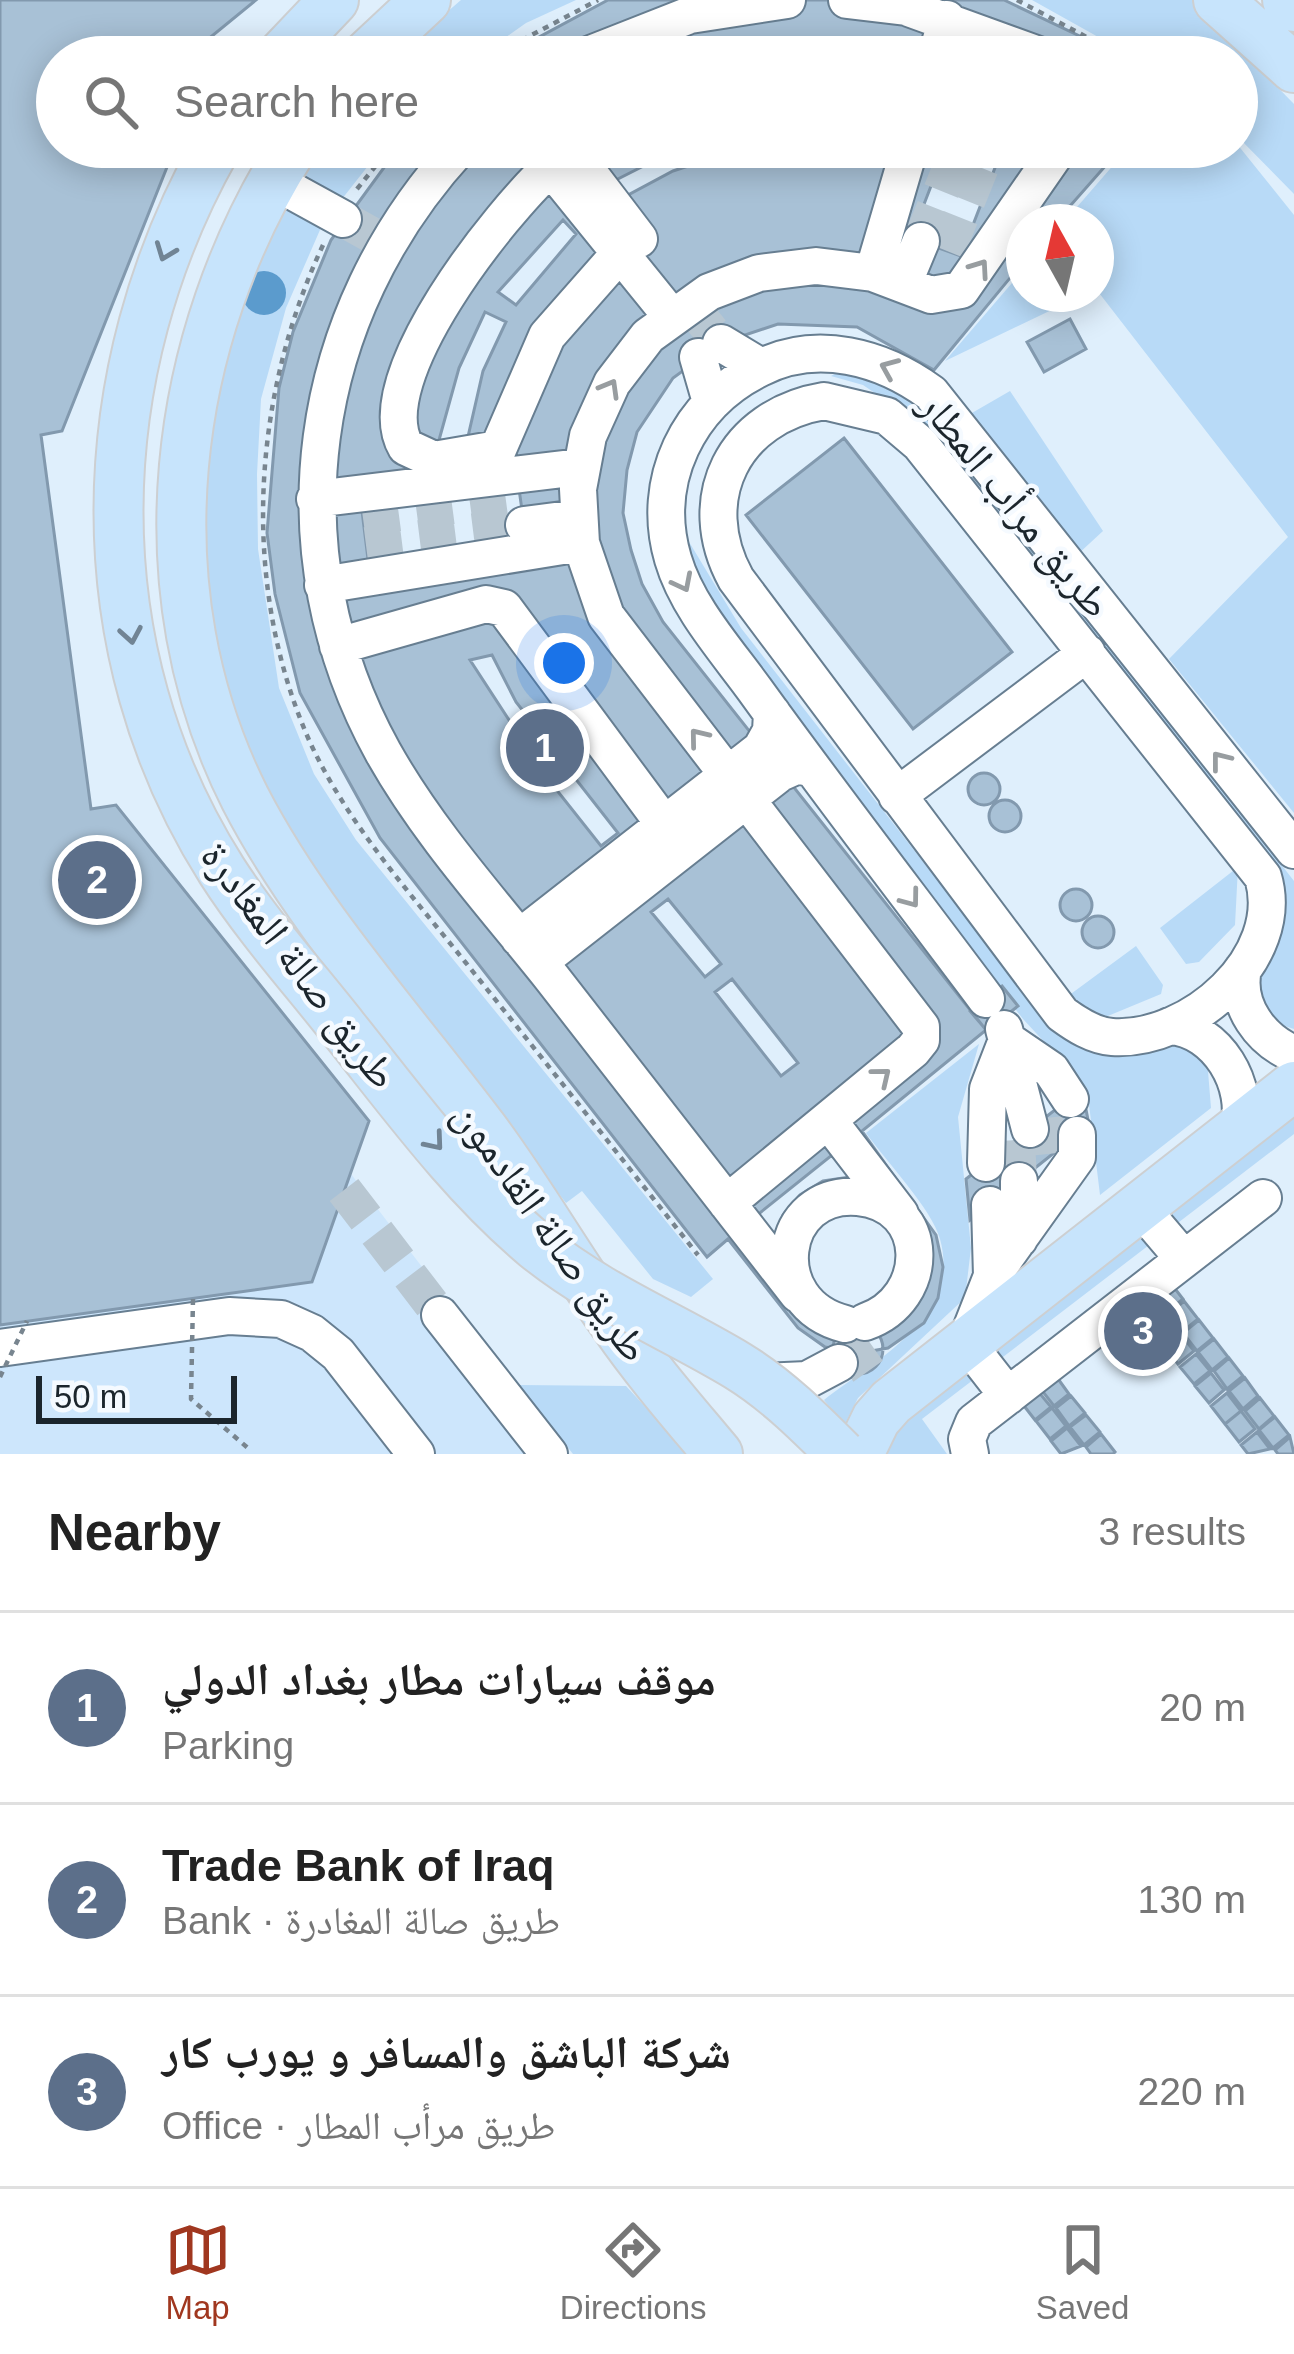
<!DOCTYPE html>
<html lang="en">
<head>
<meta charset="utf-8">
<style>
	:root { --surface:#fff; --page:#f6f6f6; --text:#222; --muted:#767676; --line:#e0e0e0; --accent:#a0371f }
	body { margin:0; font-family:Helvetica,"Noto Naskh Arabic",sans-serif; background:var(--page); color:var(--text) }
	.compass { position:absolute; left:1006px; top:204px; width:108px; height:108px; border-radius:50%; background:var(--surface); box-shadow:0 6px 30px #0003; rotate:352deg }
	.scale { position:absolute; left:36px; bottom:30px; width:201px; box-sizing:border-box; padding-left:12px; border:6px solid #1b252c; border-top:0; font-size:33px; line-height:42px; white-space:nowrap; color:#1b252c; -webkit-text-stroke:9px #f5faff; paint-order:stroke }
	.you { position:absolute; left:564px; top:663px; width:42px; height:42px; margin:-30px; border:9px solid #fff; border-radius:50%; background:#1a73e8; box-shadow:0 0 0 18px #1a73e833 }
	.badge { display:grid; place-items:center; width:78px; height:78px; border-radius:50%; background:var(--accent); color:#fff; font-size:39px; font-weight:700 }
	.pin { position:absolute; translate:-50% -50%; border:6px solid #fff; box-shadow:0 3px 12px #0006 }
	.list { margin:0; padding:0; list-style:none }
	h2 { display:flex; justify-content:space-between; align-items:center; height:156px; margin:0; padding:0 48px; font-size:51px }
	h2 small { font-size:39px; font-weight:400; color:var(--muted) }
	.list li { display:grid; grid-template-columns:78px 1fr auto; gap:36px; align-items:center; box-sizing:border-box; height:192px; padding:0 48px; border-top:3px solid var(--line) }
	.list b { display:block; font-size:45px; white-space:nowrap }
	.list p { margin:0; font-size:39px; white-space:nowrap; color:var(--muted) }
	.list em { font-size:39px; font-style:normal; color:var(--muted) }
	.icon { flex:none; width:66px; height:66px; fill:none; stroke:currentColor; stroke-width:2; stroke-linecap:round; stroke-linejoin:round }
	.map { position:relative; flex:none; width:1294px; height:1454px; overflow:hidden }
	.search { position:absolute; background:var(--surface); box-shadow:0 6px 30px #0003; left:36px; right:36px; top:36px; height:132px; display:flex; align-items:center; gap:30px; box-sizing:border-box; padding:0 42px; border-radius:66px; color:var(--muted); font-size:45px }
	.sheet { height:732px; background:var(--surface) }
	nav { display:flex; justify-content:space-around; align-items:center; box-sizing:border-box; height:168px; border-top:3px solid var(--line); background:var(--surface); font-size:33px; color:var(--muted) }
	nav a { display:grid; justify-items:center; gap:6px }
	nav .on { color:var(--accent) }
	.map>svg:first-child { display:block }
	.built { fill:#cde6fc }
	.green { fill:#b8daf7 }
	.water { fill:#5b9bcd }
	.building { fill:#a8c1d6; stroke:#8299ae; stroke-width:3; fill-rule:evenodd }
	.lines { fill:none; stroke-linecap:round; stroke-linejoin:round }
	.minor-tunnel { stroke:#b8c7d2; stroke-width:36; stroke-dasharray:36 18; stroke-linecap:butt }
	.minor-casing { stroke:#677e91; stroke-width:40 }
	.major-casing { stroke:#cdcfd1; stroke-width:52 }
	.path { stroke:#78858f; stroke-width:4.5; stroke-dasharray:6 6; stroke-linecap:butt }
	.minor { stroke:#fff; stroke-width:36 }
	.major { stroke:#c7e4fc; stroke-width:48 }
	.major-bridge-casing { stroke:#cdcfd1; stroke-width:52; stroke-linecap:butt }
	.path-bridge { stroke:#78858f; stroke-width:4.5; stroke-dasharray:6 6; stroke-linecap:butt }
	.major-bridge { stroke:#c7e4fc; stroke-width:48 }
	.oneway { stroke:#718494 }
	.oneway2 { stroke:#989da0 }
	.labels { text-anchor:middle; stroke-width:9; stroke-linejoin:round; paint-order:stroke }
	.street-label { font-size:42px; fill:#1b252c; stroke:#f5faff }
</style>
</head>
<body>
<div class="map">
<svg width="1294" height="1454" viewBox="0 0 1294 1454">
	<rect width="100%" height="100%" fill="#dfeffc"/>
	<!-- built -->
	<path class="built" d="M0,0H256L197,49L202,57H57V147H175L62,431L41,435L91,808L116,805L369,1121L351,1174L565,1454H0Z"/>
	<!-- green -->
	<path class="green" d="M461,0H576L526,23L478,57H395Z
		M1032,0H1192L1294,104V194L1237,136V57H1134Z
		M1237,144L1294,215V813L1169,659L1288,537L1096,289V222H1064L1129,147Z
		M316,147H383L323,223L286,308L261,399L257,474L258,549L279,688L314,774L356,840L713,1279L691,1297L653,1279L582,1191L566,1203L302,863L253,787L195,569L198,411L277,199Z
		M1024,269V294H1085L945,361Z
		M857,362L906,388L941,429L1294,881V1029C1239,1014 1262,961 1274,923L909,416L863,385L831,376Z
		M1010,391L1103,531L1077,555L965,417Z
		M674,517L741,628L1044,1017L1157,1034L1207,1059L1211,1108L1100,1195L1087,1088L1023,1019L771,692L690,571Z
		M1238,867L1235,925L1199,962L1186,964L1160,928Z
		M1136,946L1163,985L1161,994L1103,1018L1064,999Z
		M979,1044L958,1117L971,1248L965,1298L858,1398L844,1426L824,1400C875,1360 962,1317 940,1239C932,1209 885,1160 866,1133Z
		M1294,1094V1134L922,1419L947,1454H879L889,1408Z
		M518,1385L626,1386L689,1454H573Z"/>
	<!-- water -->
	<path class="water" d="M242 293a22 22 0 1 1 44 0a22 22 0 1 1-44 0Z"/>
	<!-- building -->
	<path class="building" d="M0,0H256L196,49L202,57H57V147H175L62,431L41,435L91,809L116,805L369,1121L312,1282L0,1325Z
		M608,0H1004L1088,40L1110,57H502Z
		M399,147H681L614,181L626,196L673,171L728,153L727,147H946L911,238L961,256L1003,147H1122L1056,222L1040,209L1035,222H1024V261L934,370L857,327L778,324L721,343L673,378L637,432L627,470L623,513L631,550L642,584L663,622L986,1030L862,1131L936,1235L943,1267L938,1298L924,1323L888,1348L860,1353L825,1347L798,1328L728,1239L707,1257L380,838L300,693L275,594L267,533L279,388L293,332L331,240ZM563,220L576,234L516,305L498,292ZM485,312L506,322L483,371L467,441L439,440L459,368ZM518,482L526,538L368,559L361,503ZM492,655L516,702L542,735L526,746L470,660ZM553,750L618,833L601,846L536,764ZM668,899L721,964L705,977L651,912ZM732,979L798,1063L781,1076L715,992ZM832,1155L850,1177L823,1181L800,1195L783,1215L774,1241L756,1216ZM874,1212L906,1247L896,1294L853,1314L811,1290L806,1243L826,1217Z
		M1070,319L1086,349L1044,372L1027,342Z
		M844,438L1012,652L913,729L746,515Z
		M968 789a16 16 0 1 1 32 0a16 16 0 1 1-32 0Z
		M989 816a16 16 0 1 1 32 0a16 16 0 1 1-32 0Z
		M1060 905a16 16 0 1 1 32 0a16 16 0 1 1-32 0Z
		M1082 932a16 16 0 1 1 32 0a16 16 0 1 1-32 0Z
		M1002,986L1018,1006L987,1031L970,1011Z
		M1082,1089L1089,1125L970,1220L966,1179Z
		M1169,1281L1183,1299L1167,1312L1152,1293Z
		M1150,1295L1163,1312L1148,1325L1134,1307Z
		M1184,1301L1198,1319L1182,1332L1169,1314Z
		M1165,1314L1179,1331L1163,1344L1149,1327Z
		M1199,1320L1213,1338L1197,1351L1183,1333Z
		M833 1349a25 25 0 1 1 50 0a25 25 0 1 1-50 0Z
		M1180,1333L1194,1351L1178,1364L1164,1346Z
		M1214,1339L1228,1357L1212,1370L1198,1352Z
		M1196,1354L1210,1371L1194,1384L1180,1367Z
		M1229,1358L1243,1376L1227,1389L1214,1371Z
		M1211,1373L1224,1390L1209,1403L1195,1386Z
		M1056,1376L1069,1394L1054,1406L1040,1388Z
		M1245,1378L1258,1396L1243,1409L1229,1391Z
		M1037,1390L1051,1407L1035,1420L1021,1402Z
		M1227,1393L1241,1411L1225,1424L1211,1406Z
		M1071,1396L1085,1413L1069,1426L1056,1408Z
		M1260,1398L1274,1416L1259,1429L1245,1411Z
		M1052,1408L1066,1426L1050,1439L1036,1421Z
		M1241,1411L1255,1429L1239,1442L1225,1424Z
		M1086,1415L1100,1432L1084,1445L1070,1427Z
		M1275,1417L1289,1435L1273,1448L1259,1430Z
		M1067,1428L1081,1446L1061,1454L1051,1441Z
		M1257,1432L1270,1449L1248,1454L1241,1445Z
		M1101,1434L1115,1452L1113,1454H1091L1086,1447Z
		M1290,1437L1294,1454H1278L1275,1450Z"/>
	<g class="lines">
		<!-- minor-tunnel -->
		<path class="minor-tunnel" d="M343,219L386,243
			M921,241L959,147
			M947,251L989,147
			M689,304L721,343
			M363,518L520,497
			M366,545L524,525
			M1045,1118L1049,1157
			M1017,1140L1019,1181
			M344,1190L440,1315
			M843,1367L881,1340"/>
		<defs>
			<path id="minor" d="M847,0L906,7L1044,57
				M583,57L690,15L787,0
				M936,57L947,19
				M460,147C305,315 272,551 383,752C429,834 494,905 552,978C634,1084 716,1189 798,1294
				M534,147L671,316
				M569,147L639,239
				M551,167C502,211 366,380 406,447L434,460L498,449L547,336L620,253
				M272,180L343,219
				M873,273L910,147
				M904,282L921,241
				M721,343L761,367
				M698,357L711,402
				M824,401L887,416L920,444L1263,877C1287,957 1191,1042 1112,1037C1094,1036 1077,1025 1062,1014L736,579C692,499 734,416 824,401Z
				M315,499L580,467
				M524,525L578,518
				M323,585L581,543
				M338,646L486,604L504,608L664,824
				M897,796L1087,653
				M519,938L761,749L771,731L772,713
				M539,962L780,773L798,765L813,769
				M1243,969C1235,1006 1261,1040 1294,1054
				M986,999C909,896 830,794 755,690C726,650 687,607 673,559C650,481 688,403 760,368C817,339 882,357 931,393L1294,850
				M1170,1026C1217,1029 1251,1086 1238,1130
				M1004,1029L1030,1129
				M1007,1040L1051,1070L1070,1099
				M828,1120L900,1214
				M986,1163L988,1089L1007,1040
				M727,1203L913,1050L921,1040V1027L606,616L581,543L578,489L588,436L612,383L648,336L709,292L759,273L816,266L873,273L931,295L961,290L1060,147
				M990,1205L992,1276
				M1139,1206L1184,1259
				M1019,1239V1181
				M440,1315L549,1454
				M845,1324C762,1303 778,1190 858,1197C932,1204 932,1299 865,1322
				M0,1348L229,1316L281,1319L312,1333L338,1354L416,1454
				M762,1382L807,1380L839,1363
				M1008,1396L966,1342L992,1276L1077,1157V1135
				M970,1454L967,1439L974,1422L1263,1198"/>
			<path id="major" d="M1218,0L1294,68
				M1287,0L1294,7
				M280,57L334,0
				M365,57L426,0
				M293,147C171,339 140,590 245,798C305,915 405,1025 484,1130C531,1193 570,1262 616,1326C647,1371 683,1412 718,1454
				M859,1454L876,1419L891,1402L1294,1086"/>
		</defs>
		<!-- minor casing -->
		<use href="#minor" class="minor-casing"/>
		<!-- major casing -->
		<use href="#major" class="major-casing"/>
		<!-- path -->
		<path class="path" d="M1017,0L1124,57
			M490,57L598,0
			M357,189L391,147
			M323,245C252,397 240,583 309,740C346,822 410,893 466,963C544,1060 621,1158 698,1255"/>
		<!-- minor -->
		<use href="#minor" class="minor"/>
		<!-- major -->
		<use href="#major" class="major"/>
		<defs>
			<path id="major-bridge" d="M216,147C89,372 81,649 222,871C258,927 303,977 344,1029C404,1104 462,1184 536,1246C599,1297 670,1325 738,1366C777,1390 809,1422 841,1454"/>
		</defs>
		<!-- major-bridge casing -->
		<use href="#major-bridge" class="major-bridge-casing"/>
		<!-- path-bridge -->
		<path class="path-bridge" d="M193,1299L191,1399L249,1449
			M0,1377L27,1321"/>
		<!-- major-bridge -->
		<use href="#major-bridge" class="major-bridge"/>
	</g>
	<!-- one-way arrows -->
	<defs><path id="oneway-chevron" d="M-2-3.5L2.5 0L-2 3.5" fill="none" stroke-width="1.6" stroke-linecap="round" stroke-linejoin="round" transform="scale(3)"/></defs>
	<g class="oneway">
		<use href="#oneway-chevron" transform="translate(165 252) rotate(111)"/>
		<use href="#oneway-chevron" transform="translate(131 635) rotate(80)"/>
		<use href="#oneway-chevron" transform="translate(435 1142) rotate(50)"/>
	</g>
	<g class="oneway2">
		<use href="#oneway-chevron" transform="translate(980 268) rotate(-55)"/>
		<use href="#oneway-chevron" transform="translate(889 368) rotate(-157)"/>
		<use href="#oneway-chevron" transform="translate(610 388) rotate(-60)"/>
		<use href="#oneway-chevron" transform="translate(683 583) rotate(63)"/>
		<use href="#oneway-chevron" transform="translate(698 737) rotate(-129)"/>
		<use href="#oneway-chevron" transform="translate(1220 760) rotate(-128)"/>
		<use href="#oneway-chevron" transform="translate(911 899) rotate(53)"/>
		<use href="#oneway-chevron" transform="translate(882 1076) rotate(-39)"/>
	</g>
	<g class="labels">
		<!-- street labels -->
		<g class="street-label">
			<text transform="translate(1016 504) rotate(51)" y="15">طريق مرأب المطار</text>
			<text transform="translate(300 965) rotate(53)" y="15">طريق صالة المغادرة</text>
			<text transform="translate(552 1231) rotate(55)" y="15">طريق صالة القادمون</text>
		</g>
	</g>
</svg>
<svg class="compass" viewBox="-18 -18 36 36"><path d="M0-13l5 13h-10z" fill="#e53935"/><path d="M0 13l5-13h-10z" fill="#767676"/></svg>
<div class="scale">50 m</div>
<div class="you"></div>
<div class="pin badge" style="left:545px;top:748px;background:#5c6f8a">1</div>
<div class="pin badge" style="left:97px;top:880px;background:#5c6f8a">2</div>
<div class="pin badge" style="left:1143px;top:1331px;background:#5c6f8a">3</div>
<div class="search"><svg class="icon" aria-label="search" viewBox="0 0 24 24"><circle cx="10" cy="10" r="6"/><path d="M15 15l6 6"/></svg>Search here</div>
</div>
<section class="sheet">
<h2>Nearby<small>3 results</small></h2>
<ul class="list">
<li><span class="badge" style="background:#5c6f8a">1</span><div><b>موقف سيارات مطار بغداد الدولي</b><p>Parking</p></div><em>20 m</em></li>
<li><span class="badge" style="background:#5c6f8a">2</span><div><b>Trade Bank of Iraq</b><p>Bank · طريق صالة المغادرة</p></div><em>130 m</em></li>
<li><span class="badge" style="background:#5c6f8a">3</span><div><b>شركة الباشق والمسافر و يورب كار</b><p>Office · طريق مرأب المطار</p></div><em>220 m</em></li>
</ul>
</section>
<nav>
<a class="on"><svg class="icon" aria-label="map" viewBox="0 0 24 24"><path d="M3 6l6-2 6 2 6-2v14l-6 2-6-2-6 2zM9 4v14M15 6v14"/></svg>Map</a>
<a><svg class="icon" aria-label="directions" viewBox="0 0 24 24"><path d="M12 3l9 9-9 9-9-9zM9 14v-3h6M13 9l2 2-2 2"/></svg>Directions</a>
<a><svg class="icon" aria-label="saved" viewBox="0 0 24 24"><path d="M7 4h10v16l-5-4-5 4z"/></svg>Saved</a>
</nav>
</body>
</html>
